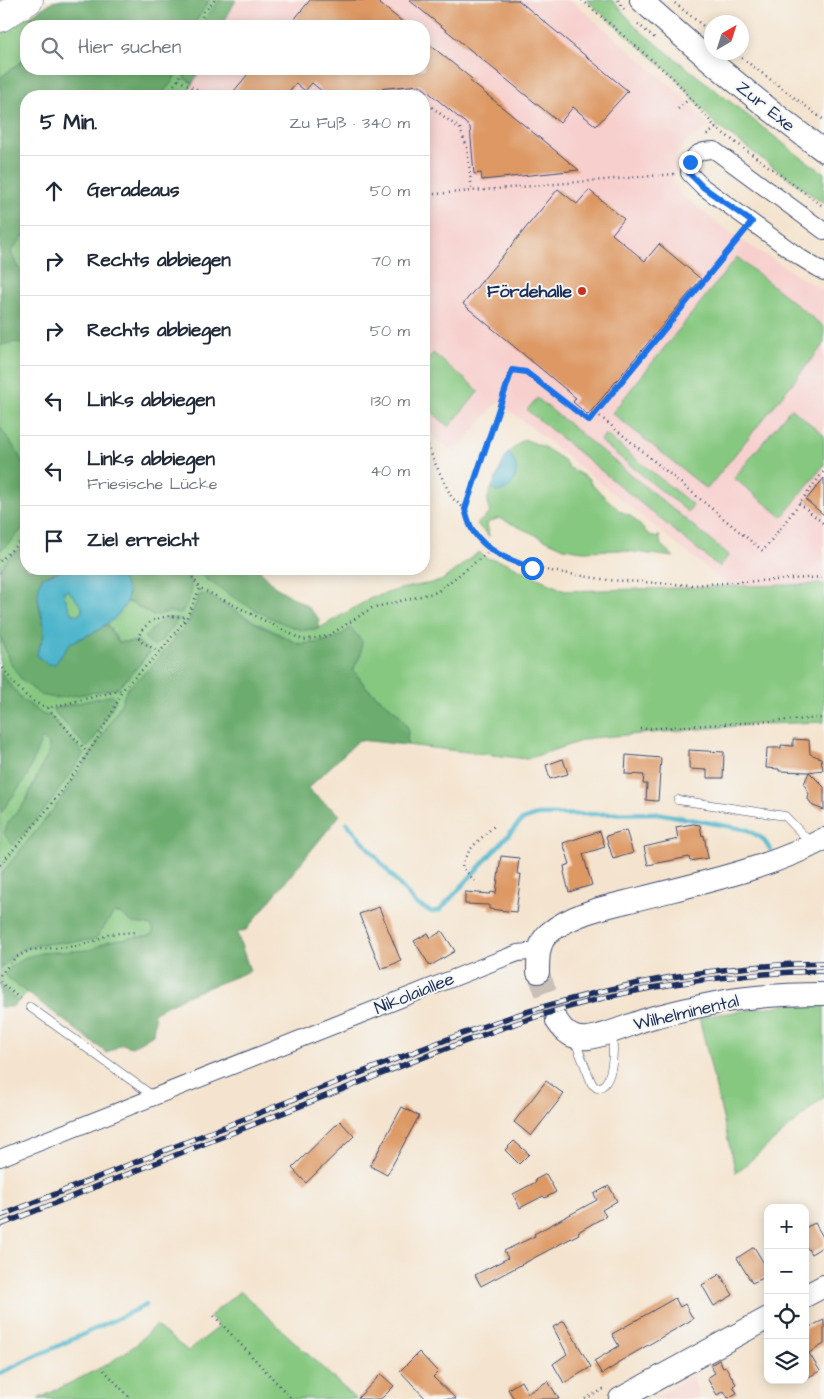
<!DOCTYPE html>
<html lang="de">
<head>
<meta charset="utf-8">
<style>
	:root { --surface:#fff; --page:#f6f6f7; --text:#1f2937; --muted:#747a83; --line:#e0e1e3 }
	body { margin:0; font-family:"Architects Daughter",sans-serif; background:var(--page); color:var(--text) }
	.controls { position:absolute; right:15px; bottom:15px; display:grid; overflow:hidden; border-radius:10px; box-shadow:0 2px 12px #0003 }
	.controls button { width:45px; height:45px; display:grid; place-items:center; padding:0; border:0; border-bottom:1px solid var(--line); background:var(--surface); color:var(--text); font:25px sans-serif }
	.compass { position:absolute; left:704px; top:15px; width:45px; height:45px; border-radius:50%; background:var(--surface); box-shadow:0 2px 12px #0003; rotate:39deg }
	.stop { position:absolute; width:15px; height:15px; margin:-11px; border:4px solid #1a73e8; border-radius:50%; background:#fff }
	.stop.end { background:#1a73e8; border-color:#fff; box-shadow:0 1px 5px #0008 }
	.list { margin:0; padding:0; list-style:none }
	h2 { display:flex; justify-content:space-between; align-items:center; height:65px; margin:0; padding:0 20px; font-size:21px }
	h2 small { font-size:16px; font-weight:400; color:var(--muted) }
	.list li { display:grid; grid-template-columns:32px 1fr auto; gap:15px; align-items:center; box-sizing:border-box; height:70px; padding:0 20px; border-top:1px solid var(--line) }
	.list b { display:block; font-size:19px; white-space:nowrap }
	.list p { margin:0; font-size:16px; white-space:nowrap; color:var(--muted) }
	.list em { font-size:16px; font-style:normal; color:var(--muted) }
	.icon { flex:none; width:28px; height:28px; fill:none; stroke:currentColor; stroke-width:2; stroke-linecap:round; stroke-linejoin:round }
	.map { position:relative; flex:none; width:824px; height:1399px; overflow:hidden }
	.search { position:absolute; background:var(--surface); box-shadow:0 2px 12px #0003; left:20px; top:20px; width:410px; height:55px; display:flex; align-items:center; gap:12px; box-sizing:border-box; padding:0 18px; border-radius:20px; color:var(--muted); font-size:19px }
	.panel { position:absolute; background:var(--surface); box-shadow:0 2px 12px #0003; left:20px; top:90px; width:410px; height:485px; border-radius:20px }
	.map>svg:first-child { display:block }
	.built { fill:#f7d0ce }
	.green { fill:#86c880; stroke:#507c6f; fill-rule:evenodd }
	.forest { fill:#6cac6e; stroke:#446e66 }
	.water { fill:#4db5cb; stroke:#347294; fill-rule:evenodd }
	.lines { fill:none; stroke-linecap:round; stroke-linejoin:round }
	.stream { stroke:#4db5cb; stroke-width:4.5 }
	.building { fill:#dd9864 }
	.secondary-tunnel { stroke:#c9c0b8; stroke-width:22; stroke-dasharray:22 11; stroke-linecap:butt }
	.lane-casing { stroke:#3c4a6f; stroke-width:9 }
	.street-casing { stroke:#3c4a6f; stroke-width:18 }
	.secondary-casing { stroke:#3c4a6f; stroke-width:24 }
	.highway-casing { stroke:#3c4a6f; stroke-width:29 }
	.path { stroke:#3c4a6f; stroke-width:2.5; stroke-dasharray:1 4; stroke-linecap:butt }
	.lane { stroke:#fff; stroke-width:8 }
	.street { stroke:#fff; stroke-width:16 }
	.secondary { stroke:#fff; stroke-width:22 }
	.highway { stroke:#fff; stroke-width:28 }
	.rail-casing { stroke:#1b2f5e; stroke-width:5.5 }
	.rail { stroke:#f6f6f2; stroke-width:4; stroke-dasharray:11; stroke-linecap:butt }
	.route { stroke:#1a73e8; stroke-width:6 }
	.poi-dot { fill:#c8321e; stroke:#f6f6f2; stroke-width:2 }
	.labels { text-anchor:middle; stroke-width:4; stroke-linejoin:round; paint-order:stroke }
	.street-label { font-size:18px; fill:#1b2f5e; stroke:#f6f6f2 }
	.poi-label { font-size:18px; font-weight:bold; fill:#1b2f5e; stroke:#f6f6f2; text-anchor:end }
</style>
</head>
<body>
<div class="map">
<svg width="824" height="1399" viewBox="0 0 824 1399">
	<rect width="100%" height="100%" fill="#f6f6f2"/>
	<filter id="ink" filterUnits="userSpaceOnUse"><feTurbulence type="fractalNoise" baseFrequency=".02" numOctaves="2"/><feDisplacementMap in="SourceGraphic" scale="10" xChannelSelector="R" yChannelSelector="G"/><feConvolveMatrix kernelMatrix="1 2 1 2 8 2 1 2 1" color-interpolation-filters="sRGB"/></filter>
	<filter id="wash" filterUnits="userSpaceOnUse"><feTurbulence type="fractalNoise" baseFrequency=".0096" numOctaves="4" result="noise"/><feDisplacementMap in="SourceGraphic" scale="20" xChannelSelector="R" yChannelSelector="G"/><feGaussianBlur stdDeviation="1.12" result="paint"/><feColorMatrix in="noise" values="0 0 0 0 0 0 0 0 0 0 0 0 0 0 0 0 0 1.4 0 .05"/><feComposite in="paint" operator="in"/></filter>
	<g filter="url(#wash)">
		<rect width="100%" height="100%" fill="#f4e4cf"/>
		<!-- built -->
		<path class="built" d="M236,0H571L680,94L709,128L690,137L676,155L673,180L680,194L735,236L824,292V584L729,586L498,401L455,453L424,429V96H186L200,69H424V26H222Z
			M693,1376L700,1399H652Z"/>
		<!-- green -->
		<path class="green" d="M209,0H220L206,18L202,26H193Z
			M586,0H612L640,31L798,155L824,173V204L716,125L674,76Z
			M30,16L34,26H26V58L0,78V35Z
			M177,69H185V79L193,83L188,92L181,90L174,91L170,96H160L173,81Z
			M26,233V284C22,272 15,263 10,251Z
			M737,257L824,327V344L707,489L612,413Z
			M16,342L26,346V469L16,450L0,427V345Z
			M433,353L479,391L449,427L424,405V364Z
			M537,398L729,555L719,567L527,410Z
			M791,408L824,435V465L782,517L734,478Z
			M605,434L693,505L688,512L600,441Z
			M524,439L544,447L565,461L568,467L589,479L591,484L620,511L631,516L648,534L657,538L659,535L661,545L674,557L619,550L583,551L564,548L499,518L487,523L489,537L477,524L490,513C486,503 487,497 492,487L494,491L509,453L507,454Z
			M26,525V544L8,558L0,570V550L4,548Z
			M479,552L486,558L505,562L565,591L824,584V722L762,724L590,738L527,759L407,745L408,728L398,713L367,688L353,670L361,654L334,639L315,643L299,644L200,594L188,623L149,669L127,689L120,706L89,757L59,802L0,876V814L27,776L42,737L49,744V752L25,802L8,823L24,833L49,804L83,754L51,717L42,714L22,699L0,672V635L10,663L118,688L129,677L150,652L139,642H119L107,624L116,617L127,602L132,603L153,616L170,612L192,583L182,569H195L207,580L261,612L301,630L318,629L371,598L400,589L441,581ZM74,704L99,731L87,748L53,709Z
			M68,590L82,607V612L78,615L71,613L64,595V591Z
			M113,913H120L133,923L150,925L155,930L151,935L109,941L90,950L41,953L4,975L27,993L18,1002L0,986V969L20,950L42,944L92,940Z
			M792,1004L824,1006V1097L736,1173L699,1017Z
			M240,1291L356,1399H38L106,1365L136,1345L155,1325L188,1351L219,1327L210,1316Z"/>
		<!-- forest -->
		<path class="forest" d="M63,0H209L193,26H34L30,16L52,2Z
			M220,0H236L222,26H202L206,18Z
			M26,58V69H177L173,81L160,96H26V233L11,251L17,267L22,272L26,284V346L16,342L0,345V78Z
			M185,69H200L193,83L185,79Z
			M0,427L16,450L26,469V525L4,548L0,550Z
			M26,544V569H60L58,572L51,573L38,599L45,634L37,651L55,664L70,643L95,632L107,624L118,642H139L150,652L118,688L91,693L55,698L40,695L21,679L10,663L0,635V570L8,558Z
			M118,569H182C197,591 193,591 181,614L170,612L153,616L133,603L127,602L128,592Z
			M195,569H259L274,586L307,606L320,620L318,629C312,629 304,631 299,629C268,620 218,590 195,569Z
			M200,594L208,595L261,626L299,644L315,643L334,639L351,628L362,641L361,654L353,670L367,688L398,713L408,728L407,745L359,740L307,789L340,815L246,930L237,933L250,971L186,996L153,1013L155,1019L153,1034L132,1047L122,1044L107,1053L4,975L11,967L26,957L41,953L90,950L109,941L151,935L154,930L150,925L133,923L120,913H114L97,937L92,940L42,944L20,950L0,969V876L59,802L89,757L120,706L127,689L149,669L188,623Z
			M164,618L179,619L162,641L153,646L144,637Z
			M0,672L22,699L42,714L51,717L84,754C62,786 41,818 12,845L4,833L8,823L25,802L49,752V744L42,738L27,776L0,814Z
			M112,695L116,699L115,702L90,745L87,748L52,709Z
			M0,986L18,1002L12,1007H0Z"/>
		<!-- water -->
		<path class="water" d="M509,453C523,467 516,491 496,492L492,487L507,454Z
			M60,569H118L128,592L127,602L123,608L116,617L95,632L70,643L55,664H47L37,656C37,647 44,641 44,633C45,611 32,601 42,577L58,572ZM68,590L82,607V612L78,615L71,613L64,595V591Z"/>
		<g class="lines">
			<!-- stream -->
			<path class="stream" d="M347,823L416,904L432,912L440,910L522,820L537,815L657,813L748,830L763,839L770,849
				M0,1373L146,1305"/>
		</g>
		<g id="blocks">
			<!-- building -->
			<path class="building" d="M310,0H375L408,26H289Z
				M409,0H518L628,91L596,126L573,107L560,123Z
				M424,40L472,79L470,81L579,170L482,180L481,173L474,174L470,127L420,85L377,89L371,96H328L312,83L305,91L296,83L285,96H230L252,69H424Z
				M558,189L577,204L589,190L624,219L612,234L645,261L659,244L701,279L588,415L573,402L576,398L463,304Z
				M824,478V515L806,500Z
				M793,739L809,740L810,754L821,758L823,770L808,772L779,771V769L766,768L767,748H781V745L793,746Z
				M689,750L724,752L723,778H707V770L689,769Z
				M626,755L661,758L658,801L646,800L647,784H643L644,775L625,774Z
				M563,759L568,774L550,779L546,765Z
				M809,772L824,787V810L813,806L808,799L809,794L804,784Z
				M693,824L700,825L702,836L704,835L708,858L690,861L689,857L648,865L644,847L678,839L676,827Z
				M626,830L633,853L613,859L606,836Z
				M600,831L605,847L583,854L592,885L569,892L564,872L565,871L564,866L570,864L563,843Z
				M501,856L519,858L517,874H521L516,912L489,909V905L465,904V892L490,894L491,892L496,893Z
				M379,907L401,961L381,969L359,914Z
				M442,931L455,951L430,966L414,941L428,933L431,938Z
				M546,1081L564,1094L531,1136L514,1122Z
				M402,1107L419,1116L387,1175L370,1166Z
				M340,1121L354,1136L306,1183L292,1168Z
				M514,1141L529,1154L519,1164L505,1150Z
				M546,1174L556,1192L545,1198L543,1196L520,1208L513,1194L536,1182L535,1180Z
				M609,1186L617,1201L602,1210L606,1216L578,1232L579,1234L481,1286L475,1275L508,1258L504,1251L535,1236L534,1234L597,1200L594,1194Z
				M815,1223L824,1239V1246L811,1254L805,1244V1228Z
				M754,1247L768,1270V1276L752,1283L737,1258Z
				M720,1274L733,1295L714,1306L702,1285Z
				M675,1298L680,1307L685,1304L693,1319L617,1363L618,1364L602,1374L594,1361L619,1346L612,1334Z
				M824,1320V1344L809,1353L820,1371L805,1379V1329Z
				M564,1321L591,1367L564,1383L553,1364L567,1354L553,1327Z
				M419,1352L438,1372L433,1377L456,1399H426L400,1371Z
				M719,1360L723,1368L726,1367L736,1384L733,1386L737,1393L728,1398L724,1391L717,1395L707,1378L715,1373L710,1365Z
				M381,1374L394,1386L381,1399H357Z
				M521,1381L528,1393L548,1381L559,1399H514L508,1389Z"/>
		</g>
	</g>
	<g filter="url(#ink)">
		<use href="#blocks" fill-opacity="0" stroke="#3c4a6f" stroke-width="1"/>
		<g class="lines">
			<!-- secondary-tunnel -->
			<path class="secondary-tunnel" d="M538,972L557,1021"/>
			<defs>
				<path id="lane" d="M678,800L785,816L810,842
					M30,1007L153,1096
					M577,1040V1046L592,1084L597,1088C614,1086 615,1046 611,1033"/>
				<path id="street" d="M824,231L714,150C697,150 690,156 689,173L703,187L801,258L824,272
					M0,1158L494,962L518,953L539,951"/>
				<path id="secondary" d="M641,0C700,53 760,104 824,151
					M538,972C538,958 538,942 549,933C574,912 611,906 642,898C700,883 771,868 824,839
					M557,1021C564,1032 573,1040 588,1038C610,1035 632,1023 654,1017C684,1010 716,1001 747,998C773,995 799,994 824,994
					M805,1296L824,1286
					M620,1399L768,1318"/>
				<path id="highway" d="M0,18L29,0"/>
			</defs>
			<!-- lane casing -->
			<use href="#lane" class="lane-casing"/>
			<!-- street casing -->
			<use href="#street" class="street-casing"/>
			<!-- secondary casing -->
			<use href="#secondary" class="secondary-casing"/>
			<!-- highway casing -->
			<use href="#highway" class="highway-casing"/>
			<!-- path -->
			<path class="path" d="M582,0L674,79L716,128L824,207
				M618,0L624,9
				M671,0L712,33
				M638,24L657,40
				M198,26L204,12L215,0
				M734,52L824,120
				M178,80L205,93
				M164,96L178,80L182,69
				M415,96H418
				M424,101L460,129L467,147L472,191
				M678,109L691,97
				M707,135L716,128
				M424,195L675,174
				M596,413L763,551L824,471
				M424,436L435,463L452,498L465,509L512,370L526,372L589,421L743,232
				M799,503L824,524
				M465,509L472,530L491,550L510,561L532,568L608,580L691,585L824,577
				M0,561L26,536
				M187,569L200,588L303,640L328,636L372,608L437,592L491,550
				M160,652L142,642L138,637C149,616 165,615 186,617
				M0,664C13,682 25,701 48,708L122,690L160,652L186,619L200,588
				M48,708L88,753
				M640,729L824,718
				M0,865C36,824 70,784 98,737C107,721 116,707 122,690
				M475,881L462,867C465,850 482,838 494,826
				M0,975L15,958L30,950L78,946L98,940L108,934L136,932
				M0,982L23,1001
				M214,1316L292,1399
				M104,1370L131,1399
				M585,1399L604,1389"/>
			<!-- lane -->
			<use href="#lane" class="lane"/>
			<!-- street -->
			<use href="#street" class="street"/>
			<!-- secondary -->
			<use href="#secondary" class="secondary"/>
			<!-- highway -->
			<use href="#highway" class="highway"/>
			<defs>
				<path id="rail" d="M0,1216C104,1175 208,1133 312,1092C402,1057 493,1018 587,995C665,975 744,965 824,963
					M0,1225C103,1184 205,1143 308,1103C400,1067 492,1027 587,1002C664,982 744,973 824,971"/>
			</defs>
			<!-- rail casing -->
			<use href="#rail" class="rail-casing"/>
			<!-- rail -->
			<use href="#rail" class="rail"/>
		</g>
	</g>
	<g class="lines" filter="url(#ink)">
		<!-- route -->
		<path class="route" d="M532,568C509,560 487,552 473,531C469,525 467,516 465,509L512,370L526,372L589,421L752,222L703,187L689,173L690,162"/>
	</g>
	<!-- markers -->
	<circle class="poi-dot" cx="582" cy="291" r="5"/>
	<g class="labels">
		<!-- street labels -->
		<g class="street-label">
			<text transform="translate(766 106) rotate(39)" y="6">Zur Exe</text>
			<text transform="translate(414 993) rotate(-22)" y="6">Nikolaiallee</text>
			<text transform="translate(686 1012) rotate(-13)" y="6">Wilhelminental</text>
		</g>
		<!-- poi labels -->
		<g class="poi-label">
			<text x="572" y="297">Fördehalle</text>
		</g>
	</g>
</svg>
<div class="controls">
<button>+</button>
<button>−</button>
<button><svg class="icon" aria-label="locate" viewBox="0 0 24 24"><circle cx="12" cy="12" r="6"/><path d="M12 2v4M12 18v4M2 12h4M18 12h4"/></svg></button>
<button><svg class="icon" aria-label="layers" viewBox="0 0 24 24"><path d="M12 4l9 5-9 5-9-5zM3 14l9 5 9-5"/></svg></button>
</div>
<svg class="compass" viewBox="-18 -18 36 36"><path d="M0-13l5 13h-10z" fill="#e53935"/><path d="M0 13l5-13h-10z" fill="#747a83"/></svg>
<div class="stop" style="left:532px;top:568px"></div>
<div class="stop end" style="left:690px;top:162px"></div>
<div class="search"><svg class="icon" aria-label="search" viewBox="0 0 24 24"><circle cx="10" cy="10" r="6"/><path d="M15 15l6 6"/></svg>Hier suchen</div>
<section class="panel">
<h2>5 Min.<small>Zu Fuß · 340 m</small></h2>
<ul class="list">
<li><svg class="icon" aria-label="ahead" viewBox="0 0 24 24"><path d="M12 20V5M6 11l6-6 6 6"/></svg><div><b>Geradeaus</b></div><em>50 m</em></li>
<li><svg class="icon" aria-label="right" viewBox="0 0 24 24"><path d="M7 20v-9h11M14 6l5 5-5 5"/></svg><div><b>Rechts abbiegen</b></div><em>70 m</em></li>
<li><svg class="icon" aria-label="right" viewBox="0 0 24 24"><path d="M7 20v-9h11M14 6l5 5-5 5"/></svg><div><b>Rechts abbiegen</b></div><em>50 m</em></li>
<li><svg class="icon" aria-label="left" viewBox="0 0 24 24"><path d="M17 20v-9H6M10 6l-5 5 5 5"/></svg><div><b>Links abbiegen</b></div><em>130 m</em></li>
<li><svg class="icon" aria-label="left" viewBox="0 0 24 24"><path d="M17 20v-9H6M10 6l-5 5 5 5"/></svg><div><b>Links abbiegen</b><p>Friesische Lücke</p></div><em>40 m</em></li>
<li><svg class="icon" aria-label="arrive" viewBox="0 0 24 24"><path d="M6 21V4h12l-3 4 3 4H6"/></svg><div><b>Ziel erreicht</b></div></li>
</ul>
</section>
</div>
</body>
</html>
